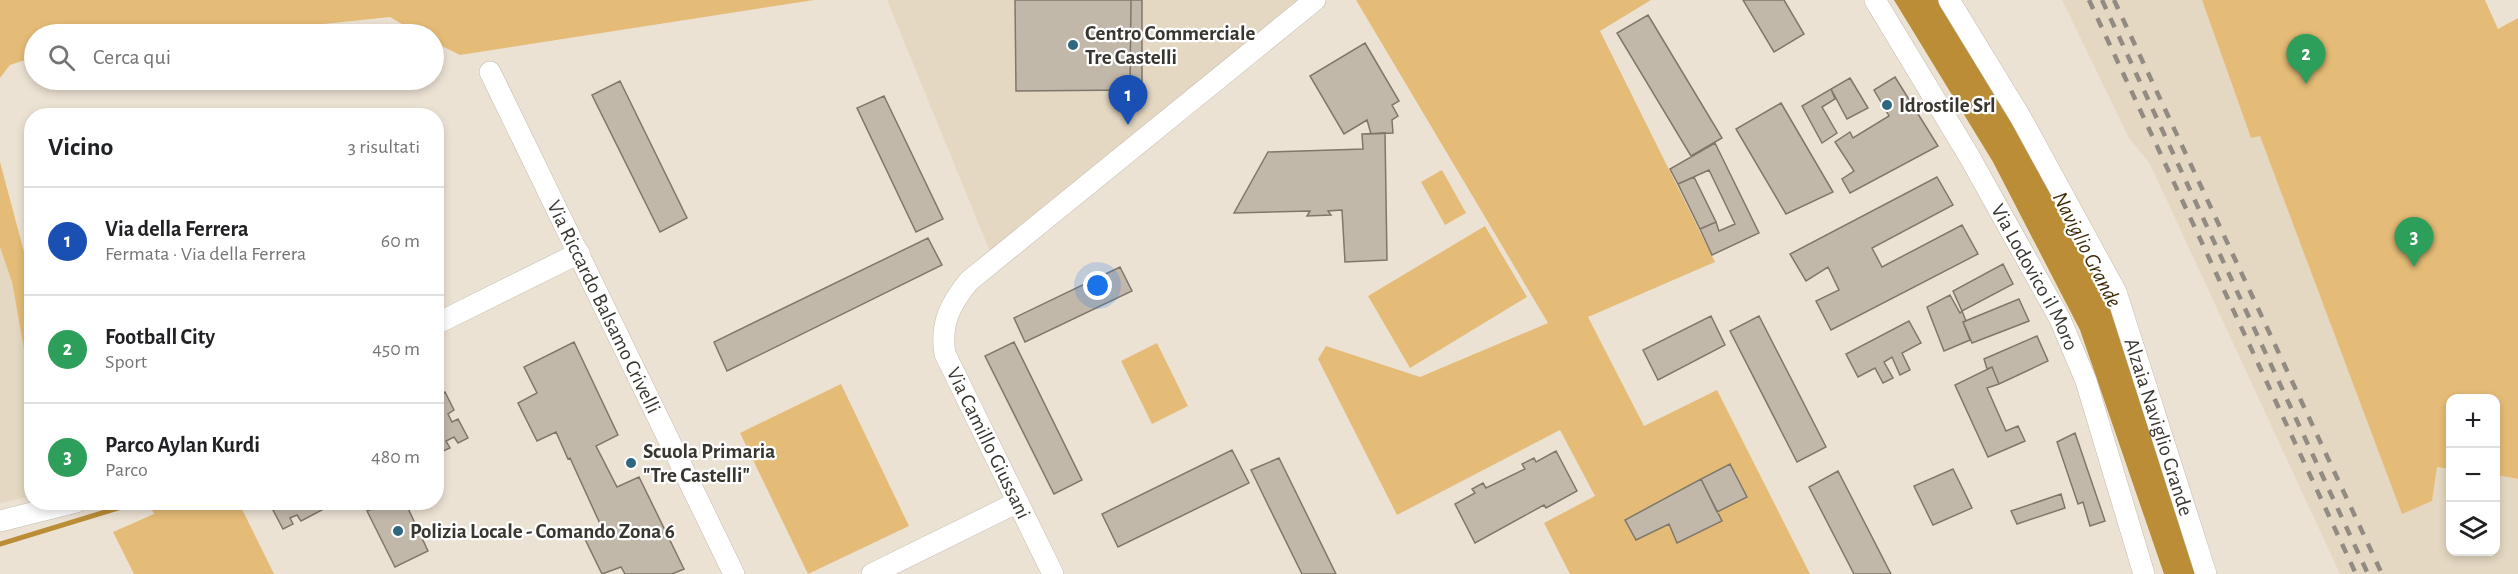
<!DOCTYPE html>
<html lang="it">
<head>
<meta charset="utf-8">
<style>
	:root { --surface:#fff; --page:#f6f6f6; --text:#202124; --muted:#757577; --line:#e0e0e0; --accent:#7c3aed }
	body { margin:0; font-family:"Alegreya Sans",sans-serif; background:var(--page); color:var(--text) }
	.controls { position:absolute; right:18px; bottom:18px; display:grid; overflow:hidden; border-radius:12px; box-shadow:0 3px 9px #0003 }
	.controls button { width:54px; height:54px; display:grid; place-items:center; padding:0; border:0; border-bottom:2px solid var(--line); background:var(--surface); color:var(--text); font:30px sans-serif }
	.you { position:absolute; left:1098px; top:286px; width:21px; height:21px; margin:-15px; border:4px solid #fff; border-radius:50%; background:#1a73e8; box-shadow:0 0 0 9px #1a73e833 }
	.badge { display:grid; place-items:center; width:39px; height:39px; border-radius:50%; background:var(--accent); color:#fff; font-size:20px; font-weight:700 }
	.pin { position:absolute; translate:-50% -50px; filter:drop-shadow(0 2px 3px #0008) }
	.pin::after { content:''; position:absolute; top:32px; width:21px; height:18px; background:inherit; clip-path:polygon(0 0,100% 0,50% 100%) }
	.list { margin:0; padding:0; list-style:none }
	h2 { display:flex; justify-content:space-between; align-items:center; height:78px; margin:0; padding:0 24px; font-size:26px }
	h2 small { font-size:20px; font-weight:400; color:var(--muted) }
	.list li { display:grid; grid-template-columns:39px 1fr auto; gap:18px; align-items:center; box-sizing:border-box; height:108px; padding:0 24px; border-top:2px solid var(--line) }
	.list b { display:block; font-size:22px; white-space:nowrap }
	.list p { margin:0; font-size:20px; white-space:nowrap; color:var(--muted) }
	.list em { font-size:20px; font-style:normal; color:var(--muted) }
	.icon { flex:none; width:33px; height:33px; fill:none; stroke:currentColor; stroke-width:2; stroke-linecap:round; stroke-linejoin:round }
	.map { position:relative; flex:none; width:2518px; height:574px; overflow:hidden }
	.search { position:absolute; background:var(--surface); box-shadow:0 3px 9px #0003; left:24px; top:24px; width:420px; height:66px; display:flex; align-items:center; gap:15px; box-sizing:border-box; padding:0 21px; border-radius:33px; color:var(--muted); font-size:22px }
	.panel { position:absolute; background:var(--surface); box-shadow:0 3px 9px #0003; left:24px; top:108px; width:420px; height:402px; border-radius:24px }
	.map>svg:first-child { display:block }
	.built { fill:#e4d8c2 }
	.green { fill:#e5bc77 }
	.water { fill:#bb8d37 }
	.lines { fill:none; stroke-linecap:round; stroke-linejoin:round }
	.stream { stroke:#bb8d37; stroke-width:5 }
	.building { fill:#c1b8aa; stroke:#7f776a; stroke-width:1.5 }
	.minor-casing { stroke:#c3bbac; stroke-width:22 }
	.minor { stroke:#fff; stroke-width:21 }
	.rail { stroke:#928b81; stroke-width:4.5; stroke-dasharray:10 10; stroke-linecap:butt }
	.poi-dot { fill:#2d6780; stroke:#fff; stroke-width:2 }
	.labels { text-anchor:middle; stroke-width:4.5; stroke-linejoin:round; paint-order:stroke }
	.poi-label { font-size:21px; font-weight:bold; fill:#393630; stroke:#fff; text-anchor:start }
	.street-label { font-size:21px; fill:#393630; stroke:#fff }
	.water-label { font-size:22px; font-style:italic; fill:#3d2a04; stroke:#fff }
</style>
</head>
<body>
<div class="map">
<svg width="2518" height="574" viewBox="0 0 2518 574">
	<rect width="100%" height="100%" fill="#ece2d4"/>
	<!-- built -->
	<path class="built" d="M887,0H1303L991,254Z
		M2062,0H2202L2251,138L2260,136L2437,467L2450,469V552H2496V475L2518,479V574H2340L2150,164L2129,138Z
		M0,247L12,282L32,388L31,496L0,503Z"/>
	<!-- green -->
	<path class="green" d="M0,0H814L460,55L434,42V34H419L390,17L227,34H34V57L10,65L0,78Z
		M1356,0H1651L1600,31L1715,262L1588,317L1644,426L1717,390L1810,574H1570L1544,523L1595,496L1560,430L1397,515L1318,359L1326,346L1420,377L1548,323Z
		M2202,0H2485L2498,29L2518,18V479L2496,475V398H2450V469L2437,467L2432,501L2402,514L2260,136L2251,138Z
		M0,162L31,278V388L12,282L0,247Z
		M1442,170L1466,213L1445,225L1421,182Z
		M1485,226L1527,297L1410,368L1368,296Z
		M1157,343L1188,406L1152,424L1121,361Z
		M841,384L909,526L808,574L740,433Z
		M149,503H239L274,574H134L113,532L154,514Z"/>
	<!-- water -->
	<path class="water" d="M1894,0H1941L2014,120L2107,295L2196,574H2164L2080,330L1993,162Z"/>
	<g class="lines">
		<!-- stream -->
		<path class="stream" d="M0,544L138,502"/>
	</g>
	<!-- building -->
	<path class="building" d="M1015,0H1131L1130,90L1016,91Z
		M1131,0H1142V90H1130Z
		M1743,0H1784L1804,34L1774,52Z
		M1648,15L1722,138L1691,156L1617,33Z
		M1365,43L1399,101L1392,105L1398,116L1392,120L1393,133L1371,134L1367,120L1344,134L1310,76Z
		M1895,77L1938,146L1850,193L1842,179L1854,171L1835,142L1850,132L1853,138L1889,116L1874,90Z
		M1850,78L1868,108L1847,119L1831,89Z
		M620,81L687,218L660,232L592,95Z
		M1831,89L1835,99L1822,107L1837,133L1822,143L1802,106Z
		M884,96L943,219L916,232L857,108Z
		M1781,103L1833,192L1786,214L1736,129Z
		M1385,133L1387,260L1345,262L1342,210L1328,211L1331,215L1307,216L1310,211L1234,213L1268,152L1363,149L1362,134Z
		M1715,143L1759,233L1712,255L1700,229L1716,222L1719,231L1735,224L1709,170L1678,184L1670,169Z
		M1694,177L1716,222L1700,229L1678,184Z
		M1937,177L1953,205L1872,248L1882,267L1962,225L1978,254L1831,330L1816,301L1839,290L1828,267L1806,281L1790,254Z
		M928,238L942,265L727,371L714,342Z
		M2003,264L2013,284L1962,311L1953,291Z
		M1120,267L1132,291L1025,342L1014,318Z
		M1950,295L1960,313L1962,311L1966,321L1963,322L1970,340L1944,351L1927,307Z
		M2019,299L2029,321L1972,343L1963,322Z
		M1711,316L1725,345L1658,380L1643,350Z
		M1759,316L1826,447L1797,462L1730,331Z
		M1909,321L1921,343L1902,353L1910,370L1900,375L1892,357L1884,362L1893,378L1883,383L1875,368L1858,377L1846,354Z
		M2037,336L2048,361L1999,384L1992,367L1987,369L1984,359Z
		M574,342L618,435L596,446L617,487L639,477L684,569L672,574H625L621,567L602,574L584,537L602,528L570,458L568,459L556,432L537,441L518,403L537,393L524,367Z
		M1014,342L1082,480L1054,494L985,356Z
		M1992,367L1999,384L1987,388L2006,431L2018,426L2025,441L1988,457L1955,385Z
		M445,392L454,410L448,414L452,422L458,419L468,438L458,443L454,437L446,441L450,448L436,454V396Z
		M2075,433L2105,521L2090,526L2083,502L2078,504L2057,442Z
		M1232,450L1249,483L1118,547L1102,514Z
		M1556,451L1577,491L1546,508L1544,505L1475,543L1455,504L1475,493L1472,489L1483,483L1486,488L1525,469L1522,464L1534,458L1536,462Z
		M1279,458L1336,574H1302L1268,505L1251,470Z
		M1730,464L1747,497L1717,512L1701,479Z
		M1953,469L1972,508L1933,525L1914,486Z
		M1838,471L1891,574H1854L1809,487Z
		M1701,479L1722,521L1677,543L1669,524L1636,540L1625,520Z
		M2061,494L2065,508L2017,524L2011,511Z
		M276,502H337L301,521L297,515L290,518L293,524L283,529L273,510L279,507Z
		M375,502H405L428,551L395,567L367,511L377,507Z"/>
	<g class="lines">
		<defs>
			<g id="minor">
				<path id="s1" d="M1875,0L1969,156L2060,319L2086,381L2144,574"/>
				<path id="s2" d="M1949,0L2021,118L2116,292L2206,574"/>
				<path id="s3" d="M490,72L734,574"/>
				<path d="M436,324L579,253"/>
				<path d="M0,521L76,502"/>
				<path d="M872,574L1018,502"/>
				<path d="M1053,574L945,354C940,324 950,304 969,281L1315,0"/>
			</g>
		</defs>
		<!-- minor casing -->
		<use href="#minor" class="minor-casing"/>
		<!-- minor -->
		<use href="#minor" class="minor"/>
		<!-- rail -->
		<path class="rail" d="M2089,0L2356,574
			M2102,0L2368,574
			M2114,0L2382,574"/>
	</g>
	<!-- markers -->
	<g class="poi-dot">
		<circle cx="1073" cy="45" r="6"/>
		<circle cx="1887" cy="105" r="6"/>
		<circle cx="631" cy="463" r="6"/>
		<circle cx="398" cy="531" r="6"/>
	</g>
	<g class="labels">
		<!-- poi labels -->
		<g class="poi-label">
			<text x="1085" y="40">Centro Commerciale<tspan x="1085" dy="24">Tre Castelli</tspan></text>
			<text x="1899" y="112">Idrostile Srl</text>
			<text x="643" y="458">Scuola Primaria<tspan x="643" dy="24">"Tre Castelli"</tspan></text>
			<text x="410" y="538">Polizia Locale - Comando Zona 6</text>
		</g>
		<!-- street labels -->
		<g class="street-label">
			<text dy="7" stroke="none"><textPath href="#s1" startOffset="320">Via Lodovico il Moro</textPath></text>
			<text dy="7" stroke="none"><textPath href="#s3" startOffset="261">Via Riccardo Balsamo Crivelli</textPath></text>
			<text dy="7" stroke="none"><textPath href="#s2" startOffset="478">Alzaia Naviglio Grande</textPath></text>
			<text transform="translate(989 443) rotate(64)" y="7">Via Camillo Giussani</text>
		</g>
		<!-- water labels -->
		<g class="water-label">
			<text transform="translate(2088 249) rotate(63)" y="8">Naviglio Grande</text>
		</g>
	</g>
</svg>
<div class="controls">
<button>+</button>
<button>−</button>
<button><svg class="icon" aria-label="layers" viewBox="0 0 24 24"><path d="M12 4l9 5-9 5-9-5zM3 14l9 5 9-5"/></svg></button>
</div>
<div class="you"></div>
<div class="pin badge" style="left:1128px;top:125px;background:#1a4fb4">1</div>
<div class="pin badge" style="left:2306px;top:84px;background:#2e9e5b">2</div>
<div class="pin badge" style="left:2414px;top:267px;background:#2e9e5b">3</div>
<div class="search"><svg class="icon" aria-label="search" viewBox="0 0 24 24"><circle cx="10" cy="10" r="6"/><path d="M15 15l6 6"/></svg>Cerca qui</div>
<section class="panel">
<h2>Vicino<small>3 risultati</small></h2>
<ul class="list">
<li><span class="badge" style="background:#1a4fb4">1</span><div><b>Via della Ferrera</b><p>Fermata · Via della Ferrera</p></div><em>60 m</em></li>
<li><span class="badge" style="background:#2e9e5b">2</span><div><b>Football City</b><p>Sport</p></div><em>450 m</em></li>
<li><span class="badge" style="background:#2e9e5b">3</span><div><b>Parco Aylan Kurdi</b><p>Parco</p></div><em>480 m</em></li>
</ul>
</section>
</div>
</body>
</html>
